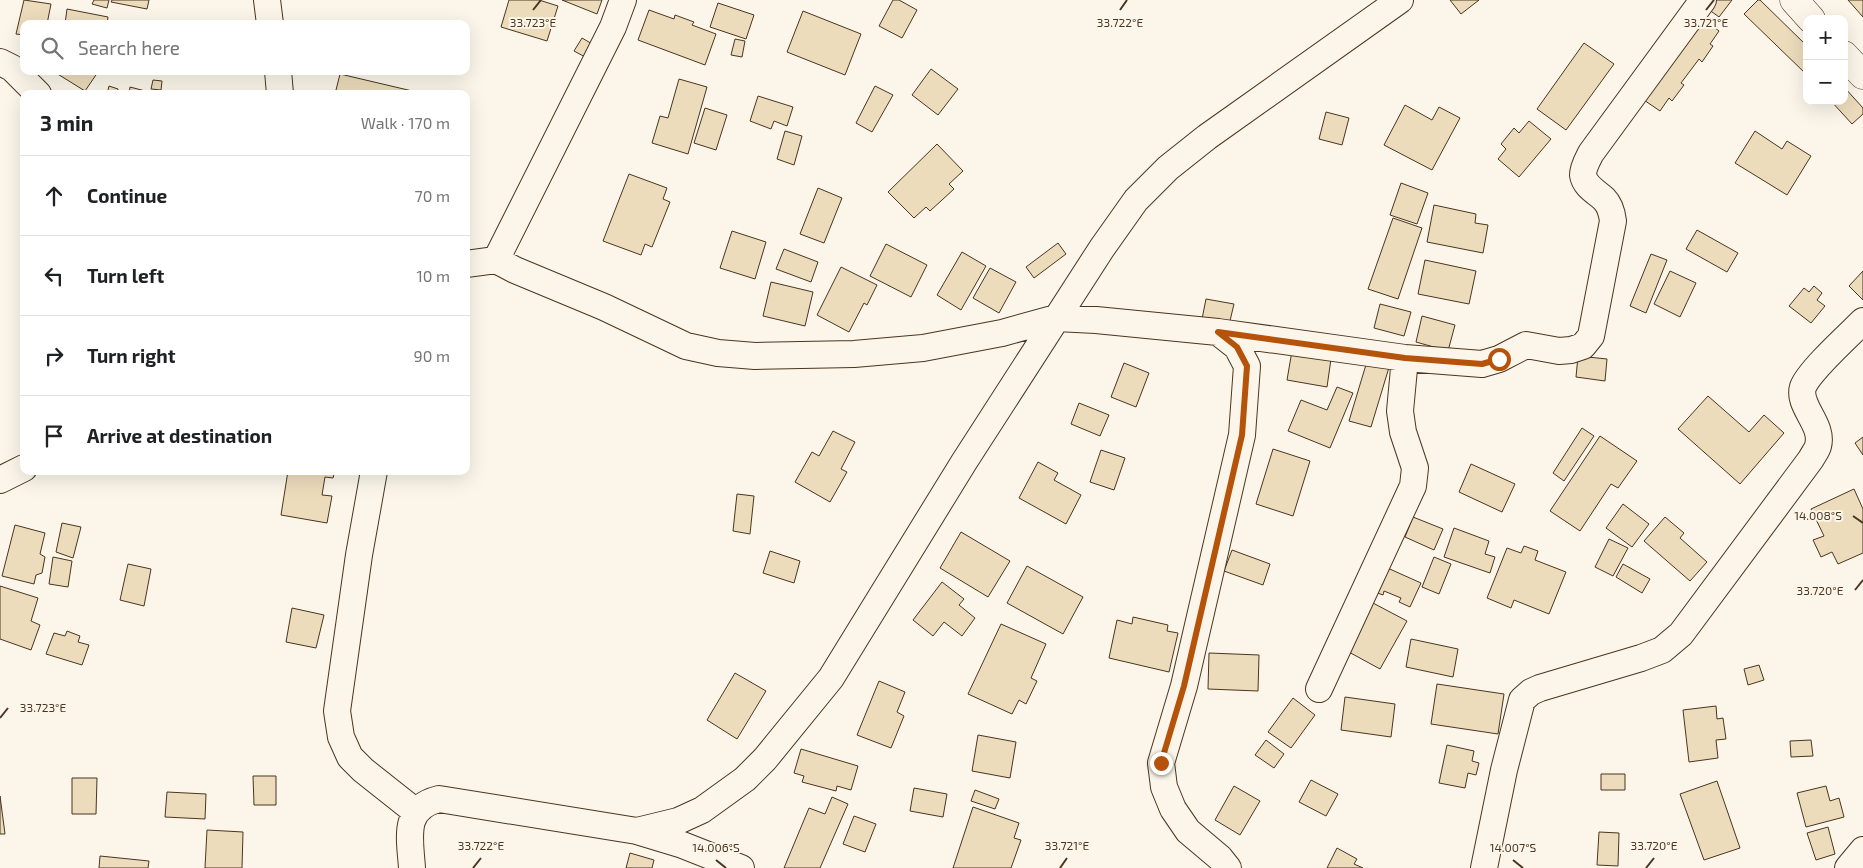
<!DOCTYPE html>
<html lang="en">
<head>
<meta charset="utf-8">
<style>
	:root { --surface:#fff; --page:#f6f6f6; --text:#202124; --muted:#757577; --line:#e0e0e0 }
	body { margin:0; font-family:"Exo 2",sans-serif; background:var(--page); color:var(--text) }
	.controls { position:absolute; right:15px; top:15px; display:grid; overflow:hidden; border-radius:10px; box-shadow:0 5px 20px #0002 }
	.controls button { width:45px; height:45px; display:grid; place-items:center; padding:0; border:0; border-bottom:1px solid var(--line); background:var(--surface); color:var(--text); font:25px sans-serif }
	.stop { position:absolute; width:15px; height:15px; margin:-11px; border:4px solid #b45309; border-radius:50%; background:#fff }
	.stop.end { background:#b45309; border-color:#fff; box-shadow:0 1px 5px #0008 }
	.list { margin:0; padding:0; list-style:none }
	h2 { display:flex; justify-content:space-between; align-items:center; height:65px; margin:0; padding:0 20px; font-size:21px }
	h2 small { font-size:16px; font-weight:400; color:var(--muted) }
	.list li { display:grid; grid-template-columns:32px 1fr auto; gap:15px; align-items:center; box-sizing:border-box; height:80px; padding:0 20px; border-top:1px solid var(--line) }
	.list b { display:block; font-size:19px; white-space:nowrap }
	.list em { font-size:16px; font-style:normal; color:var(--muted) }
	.icon { flex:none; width:28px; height:28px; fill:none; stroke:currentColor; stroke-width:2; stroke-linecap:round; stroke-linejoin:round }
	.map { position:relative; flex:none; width:1863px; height:868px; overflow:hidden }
	.search { position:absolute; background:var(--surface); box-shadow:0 5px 20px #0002; left:20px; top:20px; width:450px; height:55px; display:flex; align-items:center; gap:12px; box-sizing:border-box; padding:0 18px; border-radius:10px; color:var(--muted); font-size:19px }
	.panel { position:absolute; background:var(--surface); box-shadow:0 5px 20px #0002; left:20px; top:90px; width:450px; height:385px; border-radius:10px }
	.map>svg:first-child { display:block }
	.building { fill:#ecdcbc; stroke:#4a3520 }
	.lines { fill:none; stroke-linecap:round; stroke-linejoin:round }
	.minor-casing { stroke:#4a3520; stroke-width:28 }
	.tertiary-casing { stroke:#4a3520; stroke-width:29 }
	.minor { stroke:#fbf6e9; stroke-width:26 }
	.tertiary { stroke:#fbf6e9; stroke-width:28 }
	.route { stroke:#b45309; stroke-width:6 }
	.ticks { fill:none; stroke:#4a3520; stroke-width:2 }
	.ticks-label { font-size:12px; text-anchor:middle; fill:#4a3520; stroke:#fbf6e9; stroke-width:4; stroke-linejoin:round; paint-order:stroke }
</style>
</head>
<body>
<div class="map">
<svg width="1863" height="868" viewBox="0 0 1863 868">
	<rect width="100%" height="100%" fill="#fbf6e9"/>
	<!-- building -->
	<path class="building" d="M24,0L51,4L47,24H24V35L16,34Z
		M94,0H109L107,8L92,4Z
		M112,0H149L147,9L111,2Z
		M509,0H539L558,6L547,41L501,27Z
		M562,0H602L597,14Z
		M893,0H899L917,10L902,38L879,26Z
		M1450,0H1479L1461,14Z
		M1716,0H1732L1719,17L1708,9Z
		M1758,0H1760L1807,46L1806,74L1744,14Z
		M1848,0H1863V17Z
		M718,3L754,15L746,39L710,27Z
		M67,9L108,17L107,24H65Z
		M649,10L674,19L675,15L694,22L692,25L716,34L705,65L638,40Z
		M803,11L861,34L845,75L787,52Z
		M1701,17L1719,31L1710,44L1713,46L1702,62L1699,59L1681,83L1684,85L1672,101L1669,98L1660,111L1641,98Z
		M582,38L594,45L587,58L574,51Z
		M735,39L745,41L742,57L731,55Z
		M1584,43L1614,64L1566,130L1537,109Z
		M931,69L958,89L938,115L912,95Z
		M56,71H97L98,72L85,91L56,73Z
		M340,74L425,94H335Z
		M679,79L707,87L688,154L652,143L660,116L668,118Z
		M153,80L162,81L161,90L151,89Z
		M109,86L118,89L117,94H107Z
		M875,86L893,95L872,132L856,123Z
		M130,87L149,92V94H129Z
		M1844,87L1863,108V114L1852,124L1831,101H1844Z
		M758,96L793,107L787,126L774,121L771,129L750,121Z
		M1405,105L1432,120L1439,107L1460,118L1432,170L1384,145Z
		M705,108L727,115L716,150L694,143Z
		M1326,112L1349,118L1342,145L1319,139Z
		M1529,121L1551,139L1519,177L1498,159L1506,149L1501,144L1514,128L1519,133Z
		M785,131L802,136L794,165L777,159Z
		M1755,131L1782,149L1787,141L1811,156L1787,195L1735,163Z
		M937,144L963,171L949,184L954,189L930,211L926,207L914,218L888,192Z
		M629,174L667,188L663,199L670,202L652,247L645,244L641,255L603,241Z
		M1401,183L1428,193L1417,224L1390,215Z
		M818,188L842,198L824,243L800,234Z
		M1434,205L1476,214L1475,223L1488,225L1483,253L1427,242Z
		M1393,218L1422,228L1398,299L1368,289Z
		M1697,230L1738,253L1727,272L1686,249Z
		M732,231L766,242L755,279L720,268Z
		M1058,243L1066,254L1034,278L1026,267Z
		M886,244L927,265L911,297L870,276Z
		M784,249L818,262L811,282L776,269Z
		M962,252L986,266L961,310L937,295Z
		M1651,254L1667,260L1646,313L1630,306Z
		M1425,260L1476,271L1469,304L1418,294Z
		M841,267L877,285L867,305L864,303L849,332L817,315Z
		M990,268L1016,282L999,313L973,298Z
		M1670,271L1696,283L1680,317L1654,304Z
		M1863,271V300L1849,286Z
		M771,282L813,292L805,326L763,316Z
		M1814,286L1822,293L1817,300L1825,306L1811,323L1789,306L1804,288L1809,292Z
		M1206,299L1234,304L1229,325L1202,319Z
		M1380,304L1411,312L1404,336L1374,328Z
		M1422,316L1455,325L1448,351L1416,342Z
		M1293,345L1332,352L1327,387L1287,380Z
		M1578,356L1607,359L1605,381L1576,377Z
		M1368,358L1390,364L1371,427L1349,421Z
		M1124,363L1149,373L1136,407L1111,397Z
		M1337,387L1353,393L1330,448L1288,431L1301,400L1327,410Z
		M1708,396L1749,432L1764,415L1784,433L1740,484L1678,429Z
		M1079,403L1109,415L1100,436L1071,424Z
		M1582,428L1594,436L1564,481L1553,473Z
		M833,431L855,442L841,469L847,472L830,502L795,482L812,452L819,456Z
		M1600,436L1637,461L1618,488L1611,484L1580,531L1550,511Z
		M1863,437V455L1855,443Z
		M1273,449L1310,461L1293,516L1256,504Z
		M1101,450L1125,458L1114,490L1090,482Z
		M1038,462L1058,473L1054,480L1081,495L1066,524L1019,498Z
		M1471,464L1515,484L1502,512L1459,492Z
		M288,471H335L333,478L325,477L322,495L332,496L327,523L281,515Z
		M1854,489L1863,509V553L1838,564L1832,552L1821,557L1813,540L1824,536L1811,509Z
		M737,494L754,496L750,534L733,531Z
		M1623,504L1649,524L1632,547L1606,528Z
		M1413,517L1443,529L1434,550L1405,537Z
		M1665,517L1684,533L1680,538L1707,562L1690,581L1644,541Z
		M62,523L81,527L73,558L56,552Z
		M15,525L45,533L40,554L45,557L42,573L36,575L34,584L2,576Z
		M1454,528L1489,541L1485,554L1495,557L1490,573L1444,557Z
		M961,532L1010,561L988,597L940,568Z
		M1609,539L1628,548L1613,576L1595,567Z
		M1524,546L1538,551L1535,560L1566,572L1549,614L1514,600L1511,608L1487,598L1507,548L1521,553Z
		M1232,550L1270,564L1263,585L1224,571Z
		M770,551L800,561L794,583L763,573Z
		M53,557L72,561L68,587L49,584Z
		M1434,557L1451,564L1439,594L1422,587Z
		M128,564L151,569L144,606L120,600Z
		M1623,564L1650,579L1642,593L1616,577Z
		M1027,566L1083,597L1063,634L1007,603Z
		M1383,566L1421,583L1410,607L1399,602L1401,598L1384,591L1383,595L1372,591Z
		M942,582L964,599L959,605L975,618L962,636L944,622L933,636L913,620Z
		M0,586L38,598L31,621L40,625L31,650L0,639Z
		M1373,603L1407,621L1380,669L1347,651Z
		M292,608L324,615L316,648L286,642Z
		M1133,617L1168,625L1167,631L1178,633L1169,672L1109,658L1117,620L1132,624Z
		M1001,624L1046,644L1031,678L1037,681L1026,704L1019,700L1012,714L968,694Z
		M67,631L80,636L78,642L89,645L82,665L46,654L54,633L65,636Z
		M1411,639L1458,649L1453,677L1406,667Z
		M1209,653L1259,655L1258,691L1208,689Z
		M1759,665L1764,680L1748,685L1744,669Z
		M735,673L766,691L737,739L707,720Z
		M879,681L905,692L897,712L904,716L891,748L857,735Z
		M1437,684L1504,694L1498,734L1431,724Z
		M1345,697L1395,704L1391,737L1341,730Z
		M1293,698L1315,715L1291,748L1268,732Z
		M1716,706L1717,719L1723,718L1726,739L1716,740L1718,758L1689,762L1683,710Z
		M978,735L1016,742L1010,778L972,771Z
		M1266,740L1284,754L1274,768L1255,755Z
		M1811,740L1813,756L1791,757L1790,741Z
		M1447,745L1474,751L1472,761L1479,763L1476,775L1468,773L1465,788L1439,783Z
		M801,749L858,766L851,790L837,786L836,791L802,782L804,776L794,773Z
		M1601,774H1625V790H1601Z
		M253,776H276V805H254Z
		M72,778H97L96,814H72Z
		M1311,780L1338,794L1326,816L1299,802Z
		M1717,781L1740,848L1704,860L1680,794Z
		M1234,786L1260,801L1240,835L1215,820Z
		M1826,786L1830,801L1839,798L1844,817L1806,827L1797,793Z
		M914,788L947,794L943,817L910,811Z
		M975,790L999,799L995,809L971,801Z
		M167,792L206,794L205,819L165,817Z
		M0,796L5,834H0Z
		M832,797L848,804L820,868H784L809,808L825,814Z
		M973,807L1019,823L1014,838L1021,840L1011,868H953Z
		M854,816L876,824L865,852L843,844Z
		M1828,827L1835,854L1816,860L1807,833Z
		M207,830L243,832L242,868H205Z
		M1599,832L1619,833L1618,866L1597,865Z
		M1337,848L1357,859L1354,864L1363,868H1327Z
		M630,853L654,860L652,868H626Z
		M100,856L149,861L148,868H99Z"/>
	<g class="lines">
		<defs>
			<path id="minor" d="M267,0L270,24
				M0,62L12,68L38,94
				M278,71L280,94
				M496,260L613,27L623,0
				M466,264L496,260L515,270L604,307L686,346L718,353L755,356L854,354L923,348L1002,333L1056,318L1096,320L1218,332L1237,347L1247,366L1242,435L1184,686L1161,763L1164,787L1173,809L1188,831L1220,858L1228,868
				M1218,332L1405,358L1482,364L1499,359L1526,345L1559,351L1571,350L1583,346L1591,336L1613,221C1612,213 1610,205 1604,199C1597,192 1585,187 1583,175C1583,167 1588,159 1591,153L1703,0
				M374,471L359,555L337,711L341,737L350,757L363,770L416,812
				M0,480L24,468
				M1319,689L1413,486L1415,468L1403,432L1400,411L1405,358
				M637,831L678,821L702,810L745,779L765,759L831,678L964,462L1102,248L1136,200L1168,168L1207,137L1400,0
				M412,868C410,838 402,808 439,799L637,831L680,844L741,868
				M1484,868L1504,770L1522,700L1531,692L1540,688L1641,658L1662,650L1681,634L1811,459C1813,455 1817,450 1818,446C1824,424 1797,406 1803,387C1809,371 1849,335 1863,321
				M1848,868L1863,850"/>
			<path id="tertiary" d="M1794,0L1811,19
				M1844,55L1863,75"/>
		</defs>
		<!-- minor casing -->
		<use href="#minor" class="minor-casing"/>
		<!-- tertiary casing -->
		<use href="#tertiary" class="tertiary-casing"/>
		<!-- minor -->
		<use href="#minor" class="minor"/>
		<!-- tertiary -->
		<use href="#tertiary" class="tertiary"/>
	</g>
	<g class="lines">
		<!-- route -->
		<path class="route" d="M1161,763L1184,686L1242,435L1247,366L1237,347L1218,332L1405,358L1482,364L1499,359"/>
	</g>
	<!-- ticks -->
	<path class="ticks" d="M533,10L541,0M1120,10L1127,0M1706,10L1714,0M1853,516L1863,523M1855,590L1863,580M0,718L8,708M716,860L726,868M1513,860L1523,868M473,868L481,858M1060,868L1067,858M1646,868L1654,858"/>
	<g class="ticks-label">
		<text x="533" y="27">33.723°E</text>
		<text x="1120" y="27">33.722°E</text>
		<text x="1706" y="27">33.721°E</text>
		<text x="1818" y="520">14.008°S</text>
		<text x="1820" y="595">33.720°E</text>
		<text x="43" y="712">33.723°E</text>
		<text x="481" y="850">33.722°E</text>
		<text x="1067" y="850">33.721°E</text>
		<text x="1654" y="850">33.720°E</text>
		<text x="716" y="852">14.006°S</text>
		<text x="1513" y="852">14.007°S</text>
	</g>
</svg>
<div class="controls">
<button>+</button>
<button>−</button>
</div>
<div class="stop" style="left:1499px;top:359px"></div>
<div class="stop end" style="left:1161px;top:763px"></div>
<div class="search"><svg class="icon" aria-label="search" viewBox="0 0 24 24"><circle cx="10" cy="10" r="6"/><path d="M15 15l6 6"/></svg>Search here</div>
<section class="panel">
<h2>3 min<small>Walk · 170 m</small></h2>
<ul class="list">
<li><svg class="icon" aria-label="ahead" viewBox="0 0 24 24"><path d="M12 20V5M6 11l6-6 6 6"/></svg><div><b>Continue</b></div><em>70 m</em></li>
<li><svg class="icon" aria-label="left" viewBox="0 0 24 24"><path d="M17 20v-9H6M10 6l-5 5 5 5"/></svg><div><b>Turn left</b></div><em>10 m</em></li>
<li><svg class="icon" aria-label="right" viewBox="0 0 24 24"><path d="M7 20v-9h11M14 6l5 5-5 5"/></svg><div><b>Turn right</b></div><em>90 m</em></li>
<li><svg class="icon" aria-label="arrive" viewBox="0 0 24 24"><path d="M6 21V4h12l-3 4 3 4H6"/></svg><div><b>Arrive at destination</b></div></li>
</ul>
</section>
</div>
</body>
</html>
